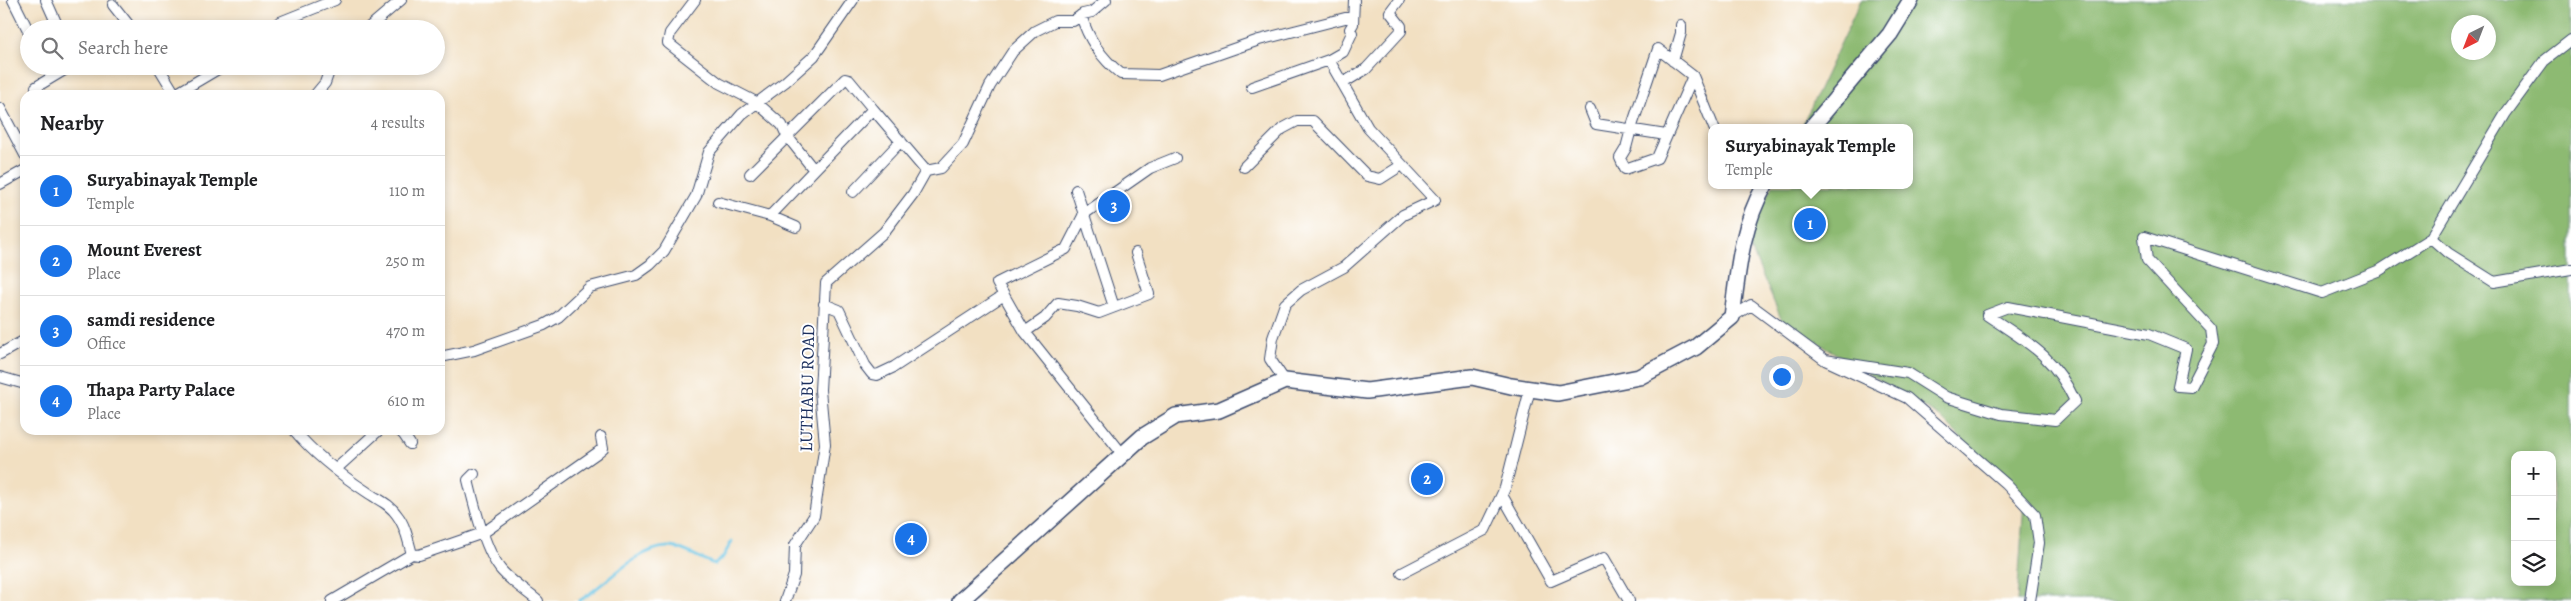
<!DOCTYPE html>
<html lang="en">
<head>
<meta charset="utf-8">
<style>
	:root { --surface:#fff; --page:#f2f2f2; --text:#202124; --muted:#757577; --line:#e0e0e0; --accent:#1a73e8 }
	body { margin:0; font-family:Alegreya,serif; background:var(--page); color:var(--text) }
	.controls { position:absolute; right:15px; bottom:15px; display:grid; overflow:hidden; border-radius:10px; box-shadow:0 2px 8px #0003 }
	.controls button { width:45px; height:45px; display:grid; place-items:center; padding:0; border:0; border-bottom:1px solid var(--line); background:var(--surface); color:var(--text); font:25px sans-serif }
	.compass { position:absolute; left:2451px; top:15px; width:45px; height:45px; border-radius:50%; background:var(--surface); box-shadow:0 2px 8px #0003; rotate:222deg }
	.you { position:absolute; left:1781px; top:376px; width:18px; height:18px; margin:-12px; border:4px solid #fff; border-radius:50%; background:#1a73e8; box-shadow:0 0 0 8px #1a73e833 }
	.badge { display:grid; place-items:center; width:32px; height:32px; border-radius:50%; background:var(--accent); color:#fff; font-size:16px; font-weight:700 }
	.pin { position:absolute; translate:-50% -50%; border:2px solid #fff; box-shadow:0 1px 5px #0006 }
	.popup { position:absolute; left:1708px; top:124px; width:205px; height:65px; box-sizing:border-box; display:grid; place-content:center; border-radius:10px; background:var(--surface); filter:drop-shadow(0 1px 4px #0005); font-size:16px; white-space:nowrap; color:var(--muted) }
	.popup b { font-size:19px; color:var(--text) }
	.popup::after { content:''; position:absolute; left:50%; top:100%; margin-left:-10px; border:10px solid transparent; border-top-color:var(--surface) }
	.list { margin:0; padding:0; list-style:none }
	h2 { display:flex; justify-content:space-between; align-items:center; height:65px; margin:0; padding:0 20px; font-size:21px }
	h2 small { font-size:16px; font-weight:400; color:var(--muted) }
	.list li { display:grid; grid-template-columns:32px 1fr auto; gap:15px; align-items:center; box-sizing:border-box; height:70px; padding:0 20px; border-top:1px solid var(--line) }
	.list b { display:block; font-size:19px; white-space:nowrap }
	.list p { margin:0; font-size:16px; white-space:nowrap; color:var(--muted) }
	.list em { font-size:16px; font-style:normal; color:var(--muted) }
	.icon { flex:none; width:28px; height:28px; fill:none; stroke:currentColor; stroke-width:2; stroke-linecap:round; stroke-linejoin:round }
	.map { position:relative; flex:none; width:2571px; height:601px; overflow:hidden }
	.search { position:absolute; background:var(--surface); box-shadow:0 2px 8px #0003; left:20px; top:20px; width:425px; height:55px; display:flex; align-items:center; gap:12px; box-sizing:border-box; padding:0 18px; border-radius:28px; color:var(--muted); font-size:19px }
	.panel { position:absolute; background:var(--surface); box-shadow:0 2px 8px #0003; left:20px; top:90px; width:425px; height:345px; border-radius:15px }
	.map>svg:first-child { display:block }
	.forest { fill:#8dba72; stroke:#547468; fill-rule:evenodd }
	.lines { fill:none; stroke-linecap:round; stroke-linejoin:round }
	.stream { stroke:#67c5e5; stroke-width:3 }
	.street-casing { stroke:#3b4a6d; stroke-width:12 }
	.secondary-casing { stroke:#3b4a6d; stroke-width:18 }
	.street { stroke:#fff; stroke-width:10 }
	.secondary { stroke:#fff; stroke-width:15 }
	.labels { text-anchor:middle; stroke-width:4; stroke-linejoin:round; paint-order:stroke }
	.street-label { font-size:18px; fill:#1b2f5e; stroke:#fff }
</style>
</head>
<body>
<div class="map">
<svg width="2571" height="601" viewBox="0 0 2571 601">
	<rect width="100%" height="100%" fill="#fff"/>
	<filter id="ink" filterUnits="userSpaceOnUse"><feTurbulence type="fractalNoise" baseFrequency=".02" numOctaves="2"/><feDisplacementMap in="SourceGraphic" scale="10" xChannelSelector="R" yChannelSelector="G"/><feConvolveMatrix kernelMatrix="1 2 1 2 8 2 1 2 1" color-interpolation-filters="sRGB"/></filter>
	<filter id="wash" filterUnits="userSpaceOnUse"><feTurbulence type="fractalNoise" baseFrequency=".0096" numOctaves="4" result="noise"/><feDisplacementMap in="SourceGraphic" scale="20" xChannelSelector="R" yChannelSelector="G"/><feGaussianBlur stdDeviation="1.12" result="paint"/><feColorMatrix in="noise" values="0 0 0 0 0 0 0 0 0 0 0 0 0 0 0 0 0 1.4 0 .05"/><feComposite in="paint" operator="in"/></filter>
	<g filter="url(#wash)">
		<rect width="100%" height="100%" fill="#f2e0c2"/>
		<!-- forest -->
		<path class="forest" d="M1861,0H2571V601H2017L2024,501L1940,417L1782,321L1747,239L1773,185H1909V128H1801ZM2458,22H2488V52H2458ZM2515,455H2552V582H2515Z"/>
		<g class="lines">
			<!-- stream -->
			<path class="stream" d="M579,601C605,585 637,548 667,547C682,546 701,560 715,564L723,557L732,541"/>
		</g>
	</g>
	<g filter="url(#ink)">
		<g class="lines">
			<defs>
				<path id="street" d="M13,0L29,32
					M46,0L59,29
					M695,0L670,33L668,43L719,83L756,102L782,125L787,136L814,170L873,109L926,171
					M113,5L132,29
					M1081,15C1088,39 1101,58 1121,74L1159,75L1259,40L1353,16
					M270,29L280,22L335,0
					M367,29L401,0
					M1673,61L1681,33V25
					M158,66L175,94
					M1693,76L1657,158L1625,169L1620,158L1626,148L1631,129L1658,49L1693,76L1714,128
					M1343,83L1366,69L1401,31V26L1390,12L1399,0
					M1252,87L1329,60L1343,52L1352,33L1350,29L1353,24L1354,0
					M40,95L36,87L71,66
					M174,95L223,66
					M315,95L325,83L331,66
					M0,108L25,155
					M1590,109L1596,124L1666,135
					M1244,167L1282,129L1297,121H1313L1367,176L1380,179L1402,165
					M750,174L845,79L849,80L873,109
					M0,184L25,170
					M1076,190L1114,307
					M853,192L901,141
					M718,202L770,216L796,227
					M770,216L814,170
					M2431,238L2448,253L2494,282L2571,269
					M824,304L839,310L865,365L872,374L877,375L894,367L1004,295
					M1732,317L1751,305L1825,360L1907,398L2006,484L2035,515L2039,543L2030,601
					M1025,332L1045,318L1058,303L1077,306L1099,313L1149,294L1136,253
					M0,354L25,340
					M440,357L474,350L544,325L558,317L590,287L636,275L650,265L664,251L696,196L709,152L742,114L785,82L814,56L853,0
					M1825,360L1908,373L1946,397L2001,414L2055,420L2075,401C2053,354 2028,343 1987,315L2008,307L2149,334L2186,349L2178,386L2191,387L2213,344L2211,329L2147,260L2144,237L2322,293L2380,270L2431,238L2506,113L2544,61L2571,40
					M0,377L25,384
					M1285,381L1270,359L1273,338L1285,304L1301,290L1344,267L1403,215L1435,200L1368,128L1329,60
					M294,430C314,454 341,475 367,492C378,500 389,503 397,515C406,526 408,541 412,554L332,601
					M399,430L404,435L410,430
					M404,435L410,444
					M1124,456L1025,332L997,283L1066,249L1084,214L1150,168L1175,158
					M336,469L379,430
					M474,474L468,480C474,504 485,552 502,571C512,582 526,591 538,601
					M1502,495L1551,581L1604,558L1629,601
					M412,554L419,555L483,533L597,453L603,448L601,437
					M1402,573L1485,530L1505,488L1530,389
					M785,601L794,575L795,545L814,516L825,444L820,390L826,283L884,232L913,194L926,171L941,168L963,144L990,86L1013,51L1035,31L1055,21H1073L1083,14L1092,12L1106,0"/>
				<path id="secondary" d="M1811,128L1890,34L1911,0
					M960,601L1142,437L1176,416L1219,410L1285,381L1367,391L1472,377L1511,386L1558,393L1639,377L1696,347L1732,317C1738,271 1741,227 1765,185"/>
			</defs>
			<!-- street casing -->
			<use href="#street" class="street-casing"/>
			<!-- secondary casing -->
			<use href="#secondary" class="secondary-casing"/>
			<!-- street -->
			<use href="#street" class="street"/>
			<!-- secondary -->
			<use href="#secondary" class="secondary"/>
		</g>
	</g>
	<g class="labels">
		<!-- street labels -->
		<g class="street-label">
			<text transform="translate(807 388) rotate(-89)" y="6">LUTHABU ROAD</text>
		</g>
	</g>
</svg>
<div class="controls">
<button>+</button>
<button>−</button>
<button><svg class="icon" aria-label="layers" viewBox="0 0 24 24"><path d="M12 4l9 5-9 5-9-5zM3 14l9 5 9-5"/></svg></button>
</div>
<svg class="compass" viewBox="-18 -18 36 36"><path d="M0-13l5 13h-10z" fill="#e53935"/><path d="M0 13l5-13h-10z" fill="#757577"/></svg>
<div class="you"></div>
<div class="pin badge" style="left:1810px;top:224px">1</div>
<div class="popup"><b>Suryabinayak Temple</b>Temple</div>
<div class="pin badge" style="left:1427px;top:479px">2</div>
<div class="pin badge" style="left:1114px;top:206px">3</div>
<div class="pin badge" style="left:911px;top:539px">4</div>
<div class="search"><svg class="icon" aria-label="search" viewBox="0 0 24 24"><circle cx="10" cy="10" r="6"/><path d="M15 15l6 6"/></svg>Search here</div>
<section class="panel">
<h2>Nearby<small>4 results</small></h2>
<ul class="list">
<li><span class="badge">1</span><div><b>Suryabinayak Temple</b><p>Temple</p></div><em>110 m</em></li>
<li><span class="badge">2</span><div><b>Mount Everest</b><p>Place</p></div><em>250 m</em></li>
<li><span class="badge">3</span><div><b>samdi residence</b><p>Office</p></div><em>470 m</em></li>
<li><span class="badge">4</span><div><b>Thapa Party Palace</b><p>Place</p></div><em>610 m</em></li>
</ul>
</section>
</div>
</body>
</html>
